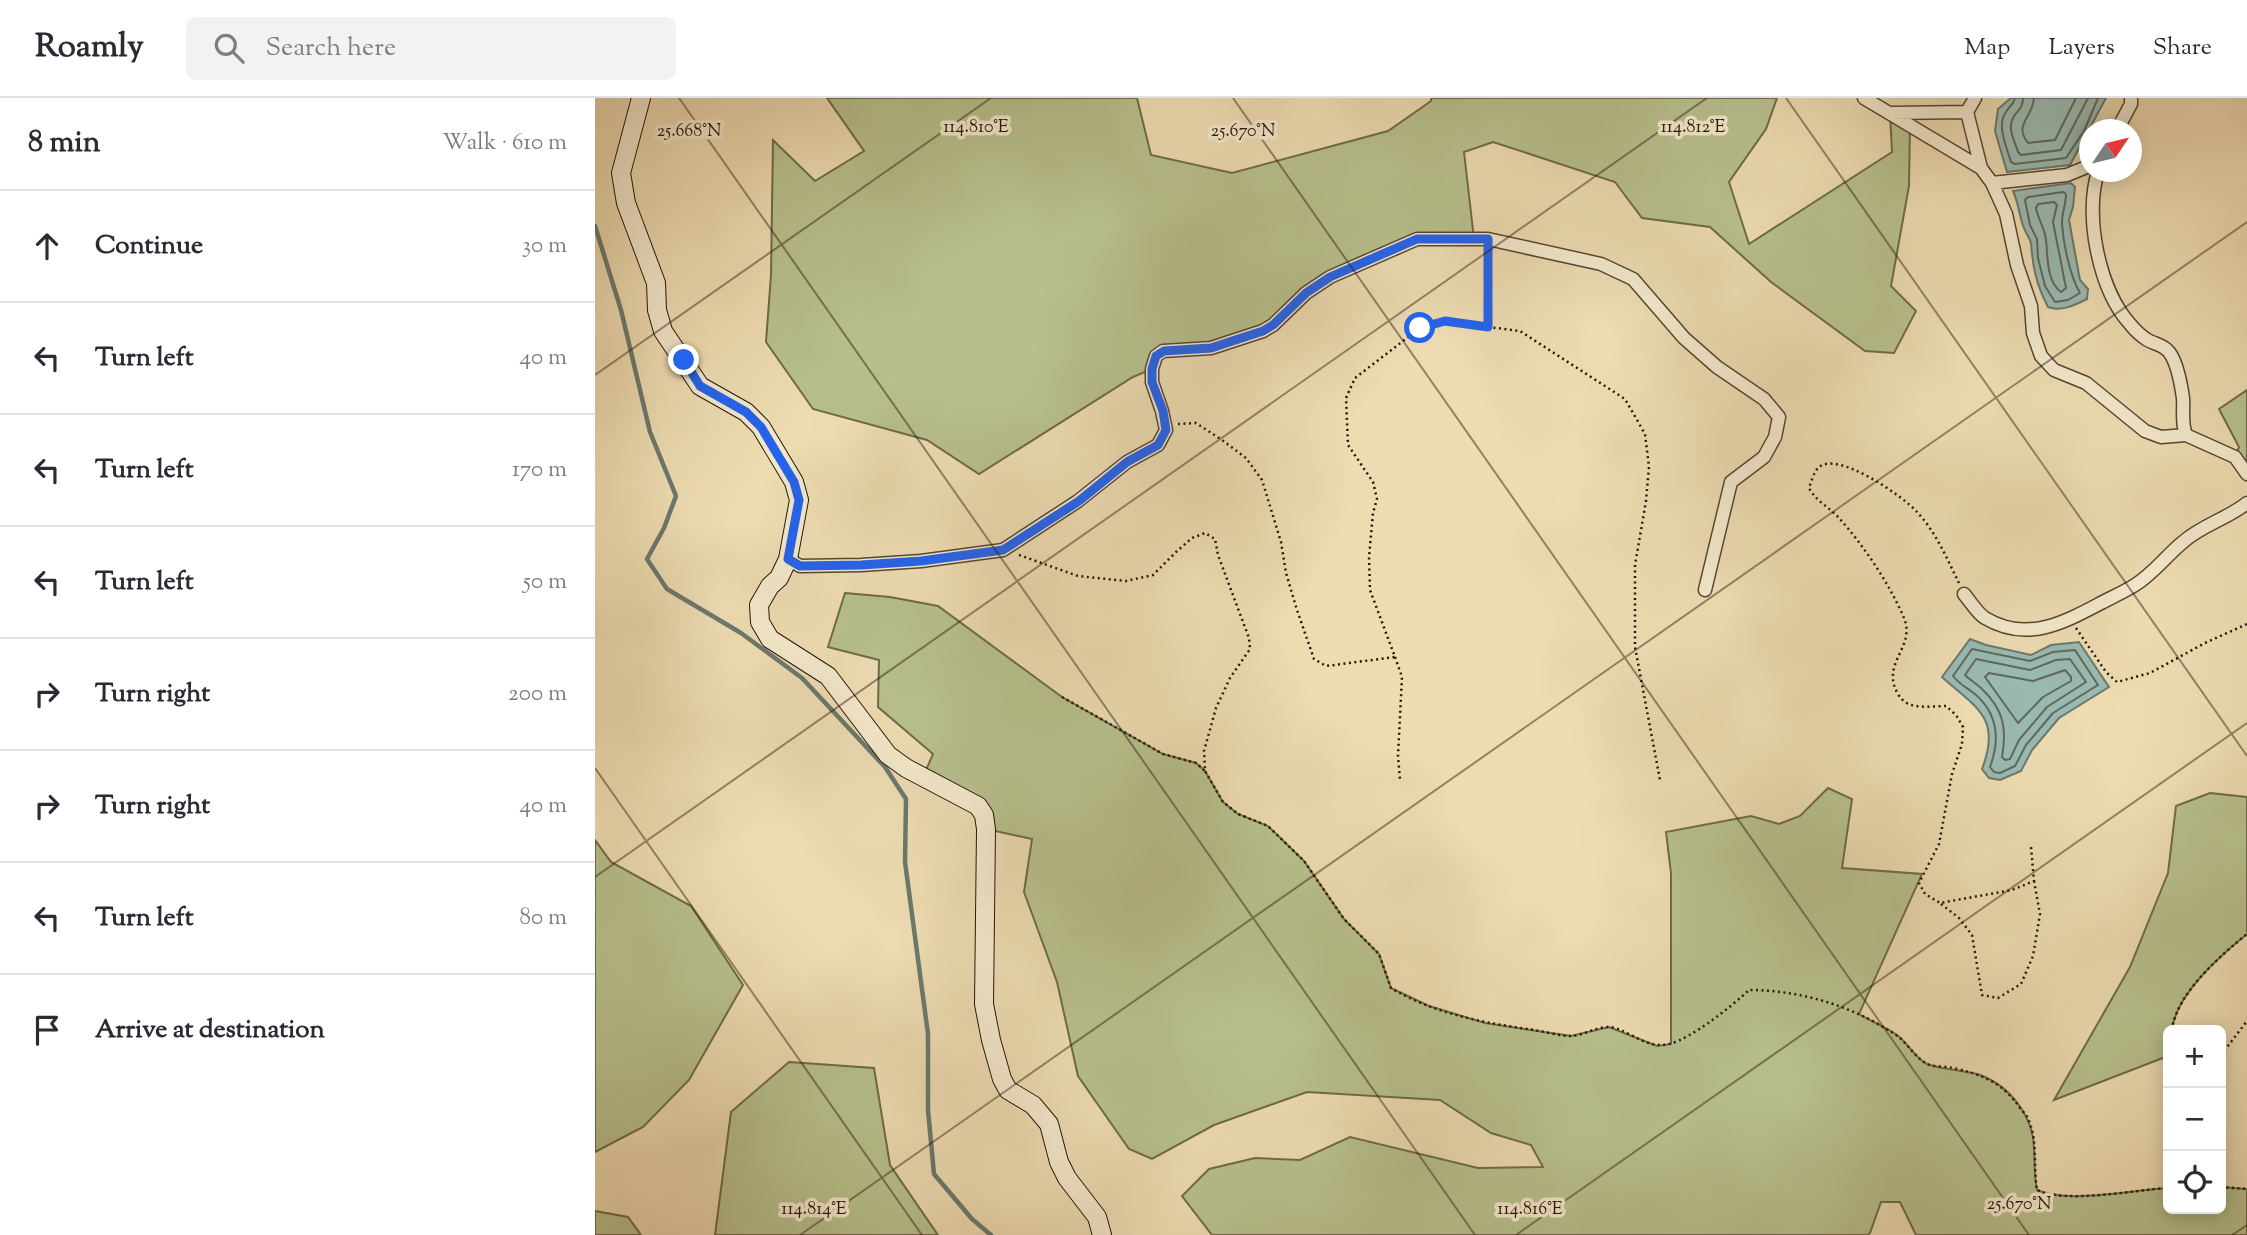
<!DOCTYPE html>
<html lang="en">
<head>
<meta charset="utf-8">
<style>
	:root { --surface:#fff; --page:#f2f2f3; --text:#2b2b33; --muted:#7c7c81; --line:#e1e1e2 }
	body { margin:0; font-family:"Sorts Mill Goudy",serif; background:var(--page); color:var(--text) }
	.controls { position:absolute; right:21px; bottom:21px; display:grid; overflow:hidden; border-radius:10px; box-shadow:0 4px 18px #0003 }
	.controls button { width:63px; height:63px; display:grid; place-items:center; padding:0; border:0; border-bottom:2px solid var(--line); background:var(--surface); color:var(--text); font:35px sans-serif }
	.compass { position:absolute; left:1484px; top:21px; width:63px; height:63px; border-radius:50%; background:var(--surface); box-shadow:0 4px 18px #0003; rotate:55deg }
	.stop { position:absolute; width:21px; height:21px; margin:-16px; border:5px solid #2563eb; border-radius:50%; background:#fff }
	.stop.end { background:#2563eb; border-color:#fff; box-shadow:0 2px 7px #0008 }
	.list { margin:0; padding:0; list-style:none }
	h2 { display:flex; justify-content:space-between; align-items:center; height:91px; margin:0; padding:0 28px; font-size:30px }
	h2 small { font-size:23px; font-weight:400; color:var(--muted) }
	.list li { display:grid; grid-template-columns:46px 1fr auto; gap:21px; align-items:center; box-sizing:border-box; height:112px; padding:0 28px; border-top:2px solid var(--line) }
	.list b { display:block; font-size:26px; white-space:nowrap }
	.list em { font-size:23px; font-style:normal; color:var(--muted) }
	.icon { flex:none; width:38px; height:38px; fill:none; stroke:currentColor; stroke-width:2; stroke-linecap:round; stroke-linejoin:round }
	.map { position:relative; flex:none; width:1652px; height:1137px; overflow:hidden }
	header { display:flex; align-items:center; gap:42px; box-sizing:border-box; height:98px; padding:0 35px; background:var(--surface); border-bottom:2px solid var(--line) }
	header strong { font-size:33px }
	nav { display:flex; gap:38px; margin-inline-start:auto; font-size:24px }
	.search { width:490px; height:63px; background:var(--page); display:flex; align-items:center; gap:18px; box-sizing:border-box; padding:0 24px; border-radius:10px; color:var(--muted); font-size:26px }
	main { display:flex }
	aside { flex:1; background:var(--surface) }
	.map>svg:first-child { display:block }
	.green { fill:#b7c08d; stroke:#6e6a4a; stroke-width:2 }
	.water { fill:#9abab2; stroke:#6b786e; stroke-width:2 }
	.lines { fill:none; stroke-linecap:round; stroke-linejoin:round }
	.shore { stroke:#5f685d; stroke-width:2 }
	.stream { stroke:#6b786e; stroke-width:4.5 }
	.street-casing { stroke:#564632; stroke-width:15 }
	.secondary-casing { stroke:#241508; stroke-width:20 }
	.path { stroke:#241508; stroke-width:2.5; stroke-dasharray:2 3.5; stroke-linecap:butt }
	.street { stroke:#f3e8cc; stroke-width:12 }
	.secondary { stroke:#f3e8cc; stroke-width:18 }
	.route { stroke:#2563eb; stroke-width:9 }
	.ticks { fill:none; stroke:#241508; stroke-width:2; stroke-opacity:0.45 }
	.ticks-label { font-size:18px; text-anchor:middle; fill:#241508; stroke:#f3e8cc; stroke-width:7; stroke-linejoin:round; paint-order:stroke }
</style>
</head>
<body>
<header>
<strong>Roamly</strong>
<div class="search"><svg class="icon" aria-label="search" viewBox="0 0 24 24"><circle cx="10" cy="10" r="6"/><path d="M15 15l6 6"/></svg>Search here</div>
<nav><a>Map</a><a>Layers</a><a>Share</a></nav>
</header>
<main>
<aside>
<h2>8 min<small>Walk · 610 m</small></h2>
<ul class="list">
<li><svg class="icon" aria-label="ahead" viewBox="0 0 24 24"><path d="M12 20V5M6 11l6-6 6 6"/></svg><div><b>Continue</b></div><em>30 m</em></li>
<li><svg class="icon" aria-label="left" viewBox="0 0 24 24"><path d="M17 20v-9H6M10 6l-5 5 5 5"/></svg><div><b>Turn left</b></div><em>40 m</em></li>
<li><svg class="icon" aria-label="left" viewBox="0 0 24 24"><path d="M17 20v-9H6M10 6l-5 5 5 5"/></svg><div><b>Turn left</b></div><em>170 m</em></li>
<li><svg class="icon" aria-label="left" viewBox="0 0 24 24"><path d="M17 20v-9H6M10 6l-5 5 5 5"/></svg><div><b>Turn left</b></div><em>50 m</em></li>
<li><svg class="icon" aria-label="right" viewBox="0 0 24 24"><path d="M7 20v-9h11M14 6l5 5-5 5"/></svg><div><b>Turn right</b></div><em>200 m</em></li>
<li><svg class="icon" aria-label="right" viewBox="0 0 24 24"><path d="M7 20v-9h11M14 6l5 5-5 5"/></svg><div><b>Turn right</b></div><em>40 m</em></li>
<li><svg class="icon" aria-label="left" viewBox="0 0 24 24"><path d="M17 20v-9H6M10 6l-5 5 5 5"/></svg><div><b>Turn left</b></div><em>80 m</em></li>
<li><svg class="icon" aria-label="arrive" viewBox="0 0 24 24"><path d="M6 21V4h12l-3 4 3 4H6"/></svg><div><b>Arrive at destination</b></div></li>
</ul>
</aside>
<div class="map">
<svg width="1652" height="1137" viewBox="0 0 1652 1137">
	<rect width="100%" height="100%" fill="#eddbb1"/>
	<filter id="stains"><feTurbulence type="fractalNoise" baseFrequency=".00286" numOctaves="4"/><feColorMatrix values="0 0 0 0 .2 0 0 0 0 .09 0 0 0 0 .02 0 0 0 .5 -.17"/></filter>
	<radialGradient id="worn" r=".72"><stop offset=".6" stop-color="#630" stop-opacity="0"/><stop offset="1" stop-color="#630" stop-opacity=".3"/></radialGradient>
	<!-- green -->
	<path class="green" d="M232,0H542L556,57L637,75L793,33L836,3V0H1182L1171,31L1134,84L1154,146L1297,54L1295,15L1315,27L1314,88L1296,188L1321,213L1299,255L1270,253L1176,184L1115,129L1047,120L1020,84L898,44L869,54L879,141H822L735,179L688,219L651,237L568,253L557,271L538,279L384,376L332,342L218,311L171,244L176,177L178,42L220,83L269,53Z
		M1652,292V376L1640,359L1644,349L1624,311Z
		M250,495L295,499L343,508L467,599L568,656L601,665L610,673L628,704L643,716L673,728L709,763L749,821L784,856L796,890L834,908L890,925L976,938L1014,929L1062,948L1076,946V775L1071,734L1156,718L1184,726L1205,718L1233,690L1257,701L1247,770L1327,776L1264,916C1276,923 1290,929 1302,937C1313,945 1319,959 1332,966C1343,971 1370,972 1385,977C1415,988 1438,1018 1439,1050C1440,1064 1439,1077 1442,1092C1472,1106 1538,1092 1573,1090V1111H1626V1089L1652,1091V1137H1321L1305,1104H1286L1275,1135L1272,1137H617L587,1098L614,1071L660,1060L705,1062L755,1039L883,1070L948,1069L936,1047L896,1035L845,1002L712,994L619,1027L557,1061L534,1051L483,978L462,884L429,794L437,741L391,731L389,717L328,679L338,656L283,609L284,562L233,549Z
		M1615,695L1652,699V836C1625,858 1581,896 1577,932H1573V958L1459,1002L1535,869L1573,775L1581,708Z
		M0,742L16,764L96,808L148,887L94,982L48,1029L0,1054Z
		M194,964L279,970L295,1067L343,1137H120L136,1014Z
		M0,1113L33,1119L46,1137H0Z"/>
	<!-- water -->
	<path class="water" d="M1416,0H1511L1475,67L1412,74L1400,33L1403,11Z
		M1476,85L1480,89L1478,109L1474,122L1485,182L1493,191L1492,201C1480,207 1466,214 1453,209C1441,186 1438,170 1436,145C1435,140 1431,136 1429,130C1424,118 1424,106 1418,93Z
		M1375,541L1391,547L1436,557L1456,547L1484,544L1514,589L1464,620L1437,652L1426,673L1405,682L1394,680L1387,671C1407,619 1381,610 1347,579Z"/>
	<g class="lines">
		<!-- shore -->
		<path class="shore" d="M1420,0C1418,8 1415,7 1411,14C1401,27 1412,50 1416,64L1420,66L1471,60L1489,33L1503,0
			M1428,0C1428,11 1422,12 1418,20C1412,30 1420,44 1423,54L1426,57L1466,52L1493,0
			M1439,0C1438,20 1418,26 1433,45L1460,42L1481,0
			M1468,94L1471,96C1471,106 1467,115 1467,124C1468,145 1475,178 1485,195L1473,202L1460,204L1450,188L1443,160L1442,141L1435,127L1430,102L1433,99Z
			M1459,104L1462,107L1458,124L1471,190L1466,194C1451,183 1453,158 1451,142C1450,131 1443,121 1441,110L1443,106Z
			M1377,551L1435,563L1458,554L1480,552L1503,587L1458,615L1431,647L1420,668L1405,675L1399,674L1395,669C1405,642 1403,616 1380,596C1372,590 1364,586 1358,578Z
			M1381,561L1435,572L1461,562L1475,561L1491,584L1452,609L1424,642L1415,661L1410,662L1407,659C1412,631 1409,612 1387,591C1382,586 1375,582 1370,577Z
			M1470,572L1476,579V583L1448,599L1423,625L1390,579L1394,575L1438,583Z"/>
		<!-- stream -->
		<path class="stream" d="M0,128L26,212L55,334L81,398L69,430L52,461L72,491L146,535L207,580L290,669L311,701L310,764L333,936V1012L339,1076L377,1121L396,1137"/>
		<defs>
			<path id="street" d="M1269,0L1386,70L1397,85L1411,116L1422,167L1436,208L1438,235L1446,258L1459,272L1491,285L1550,333L1566,339L1591,337
				M1372,14L1386,70
				M1297,15L1372,14L1380,0
				M1522,32L1536,6V0
				M1503,74C1489,117 1504,192 1535,226C1539,231 1545,237 1551,241C1558,246 1568,246 1574,254C1582,264 1586,286 1588,300C1589,313 1586,324 1591,337L1640,359L1652,376
				M1397,85L1472,77L1494,68
				M193,461L205,468L266,467L326,463L408,452L483,403L532,364L563,347L571,332L567,313L557,284V271L561,258L568,253L616,250L668,233L678,227L711,195L735,179L822,141H893L1006,166L1038,181L1089,240L1122,269L1169,301L1184,319L1180,339L1169,359L1136,384L1110,492
				M1369,496C1375,503 1382,515 1390,520C1432,545 1468,525 1506,505C1517,499 1529,494 1540,487C1558,476 1571,458 1588,444C1607,427 1632,421 1652,405"/>
			<path id="secondary" d="M46,0L26,75L31,105L61,185L62,212L68,233L105,288L151,314L166,329L199,384L204,402L193,461L184,480L175,488L164,507L165,524L175,541L233,578L293,657L311,670L383,708L389,717L391,731L389,906L396,942L407,981L413,992L438,1007L454,1026L464,1064L472,1080L502,1119L507,1137"/>
		</defs>
		<!-- street casing -->
		<use href="#street" class="street-casing"/>
		<!-- secondary casing -->
		<use href="#secondary" class="secondary-casing"/>
		<!-- path -->
		<path class="path" d="M893,229L925,233L1030,301L1050,336L1054,369L1051,403L1040,467V549L1065,682
			M583,326L601,325L627,342L651,360L667,382L686,444L691,475L702,512L719,561L731,568L800,559L775,492L774,459L778,415L782,401L778,384L753,347L751,300L760,280L825,230L850,223L893,229V155
			M424,457L483,478L531,483L558,477L581,454L597,440L610,435L620,441L623,457L654,540L655,551L635,580L621,610L609,653L610,673L628,704L643,716L673,728L709,763L749,821L784,856L796,890C839,916 890,925 939,932C951,934 965,938 977,938C989,937 1001,929 1013,929C1031,929 1050,952 1074,946C1096,941 1137,908 1154,892C1205,892 1258,908 1301,937C1312,944 1318,958 1332,966C1339,969 1350,968 1358,970C1387,976 1408,985 1425,1010C1428,1014 1433,1018 1434,1023C1443,1044 1438,1070 1442,1092C1472,1106 1538,1092 1573,1090
			M1364,485C1352,461 1341,434 1322,414C1309,399 1241,351 1223,370C1219,374 1216,384 1214,390C1221,403 1234,409 1244,420C1269,448 1294,485 1309,520C1321,550 1285,565 1303,596C1312,613 1334,608 1351,608L1361,617L1368,629L1367,646L1357,676L1344,746L1324,785L1330,796L1345,805L1417,792L1439,783L1436,749
			M1481,530L1511,574L1522,584L1555,575L1610,545L1652,526
			M800,559L807,579L803,658L805,682
			M467,599L568,656L601,665L610,673
			M1346,806L1364,820L1377,837L1387,897L1403,900L1426,886L1438,858L1445,816L1439,783
			M1577,932C1581,896 1625,858 1652,836
			M1626,957L1652,923
			M1626,1089L1652,1091"/>
		<!-- street -->
		<use href="#street" class="street"/>
		<!-- secondary -->
		<use href="#secondary" class="secondary"/>
	</g>
	<g class="lines">
		<!-- route -->
		<path class="route" d="M89,262L105,288L151,314L166,329L199,384L204,402L193,461L205,468L266,467L326,463L408,452L484,403L532,364L563,347L571,332L568,313L557,284V271L561,258L569,253L616,250L668,233L678,227L711,195L735,179L822,141H893V229L850,223L825,230"/>
	</g>
	<!-- ticks -->
	<path class="ticks" d="M84,0L880,1137M638,0L1434,1137M1191,0L1652,658M0,277L396,0M0,670L327,1137M0,779L1112,0M205,1137L1652,124M921,1137L1652,625M1637,1137L1652,1127"/>
	<g class="ticks-label">
		<text x="381" y="34">114.810°E</text>
		<text x="1098" y="34">114.812°E</text>
		<text x="94" y="38">25.668°N</text>
		<text x="648" y="38">25.670°N</text>
		<text x="1424" y="1111">25.670°N</text>
		<text x="219" y="1116">114.814°E</text>
		<text x="935" y="1116">114.816°E</text>
	</g>
	<rect width="100%" height="100%" filter="url(#stains)"/>
	<rect width="100%" height="100%" fill="url(#worn)"/>
</svg>
<div class="controls">
<button>+</button>
<button>−</button>
<button><svg class="icon" aria-label="locate" viewBox="0 0 24 24"><circle cx="12" cy="12" r="6"/><path d="M12 2v4M12 18v4M2 12h4M18 12h4"/></svg></button>
</div>
<svg class="compass" viewBox="-18 -18 36 36"><path d="M0-13l5 13h-10z" fill="#e53935"/><path d="M0 13l5-13h-10z" fill="#7c7c81"/></svg>
<div class="stop" style="left:825px;top:230px"></div>
<div class="stop end" style="left:89px;top:262px"></div>
</div>
</main>
</body>
</html>
